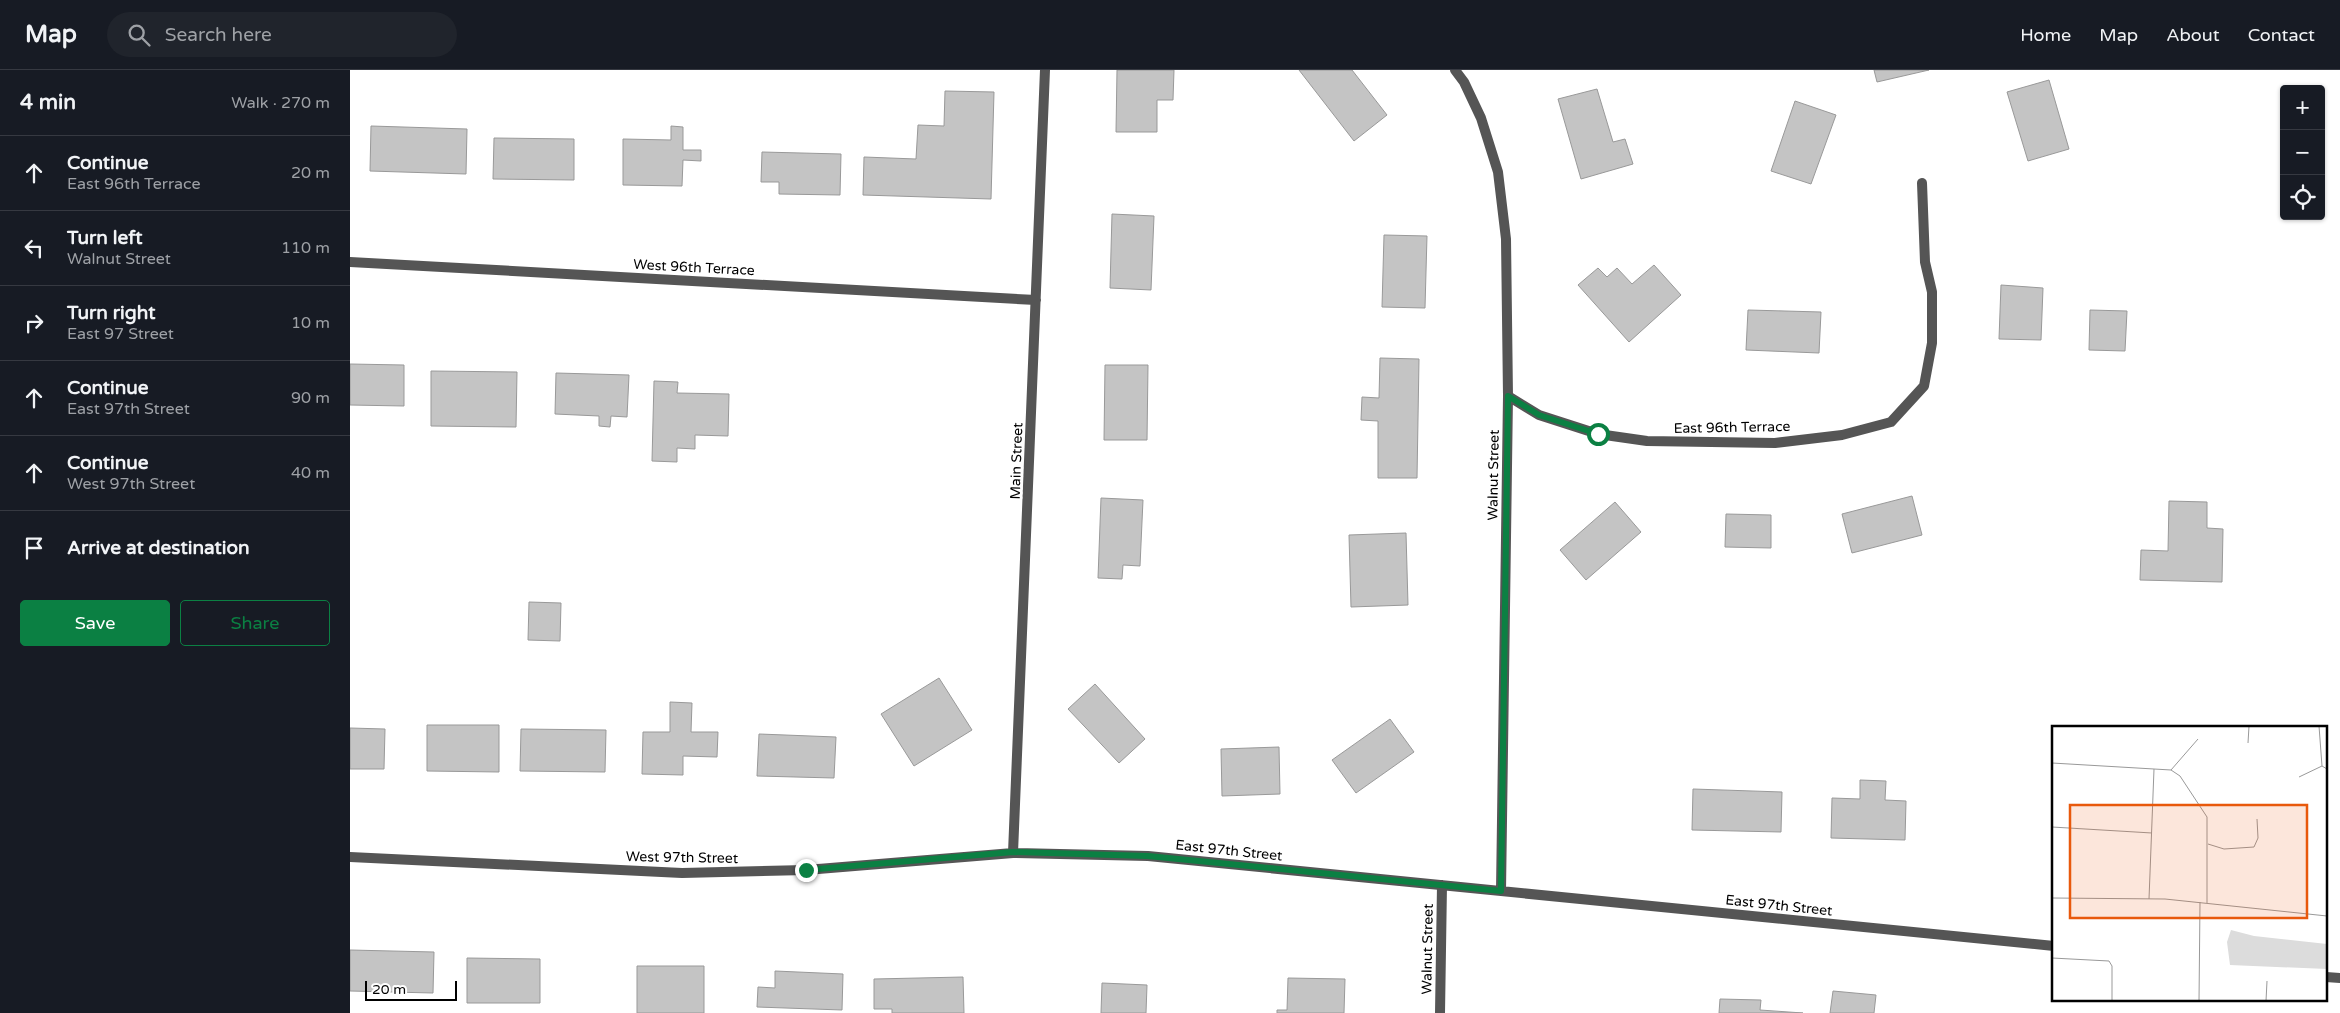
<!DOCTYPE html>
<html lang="en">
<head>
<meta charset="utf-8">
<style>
	:root { --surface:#171b24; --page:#20242c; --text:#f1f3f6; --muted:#9ea1a6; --line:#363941; --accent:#0b8043 }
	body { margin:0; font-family:"Varela Round",sans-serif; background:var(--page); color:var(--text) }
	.controls { position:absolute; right:15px; top:15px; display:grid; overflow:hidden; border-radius:5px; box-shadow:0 1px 4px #0004 }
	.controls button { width:45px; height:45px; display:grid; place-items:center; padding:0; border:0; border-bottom:1px solid var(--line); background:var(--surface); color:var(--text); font:25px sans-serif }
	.scale { position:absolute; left:15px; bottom:12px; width:92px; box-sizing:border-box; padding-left:5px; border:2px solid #000; border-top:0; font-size:14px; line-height:18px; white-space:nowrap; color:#000; -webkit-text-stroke:4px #fff; paint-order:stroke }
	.stop { position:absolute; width:15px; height:15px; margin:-11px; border:4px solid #0b8043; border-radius:50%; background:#fff }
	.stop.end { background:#0b8043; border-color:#fff; box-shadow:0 1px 5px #0008 }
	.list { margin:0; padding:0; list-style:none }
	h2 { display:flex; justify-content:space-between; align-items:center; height:65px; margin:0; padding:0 20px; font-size:21px }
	h2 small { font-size:16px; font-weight:400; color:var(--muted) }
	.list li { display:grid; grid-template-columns:32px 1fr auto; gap:15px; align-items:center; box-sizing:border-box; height:75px; padding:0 20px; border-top:1px solid var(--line) }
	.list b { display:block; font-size:19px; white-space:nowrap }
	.list p { margin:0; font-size:16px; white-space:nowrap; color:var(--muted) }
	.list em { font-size:16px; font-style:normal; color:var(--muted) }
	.actions { display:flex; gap:10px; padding:15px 20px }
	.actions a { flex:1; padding:11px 0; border:1px solid var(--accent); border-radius:5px; text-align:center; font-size:18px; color:var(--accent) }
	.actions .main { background:var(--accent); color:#fff }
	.icon { flex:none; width:28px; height:28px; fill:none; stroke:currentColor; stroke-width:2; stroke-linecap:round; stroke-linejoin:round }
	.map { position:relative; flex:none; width:1990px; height:943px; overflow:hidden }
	header { display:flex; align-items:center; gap:30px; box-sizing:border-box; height:70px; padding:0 25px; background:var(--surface); border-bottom:1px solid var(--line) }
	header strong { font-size:24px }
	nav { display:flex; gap:28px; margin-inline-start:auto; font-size:18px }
	.search { width:350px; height:45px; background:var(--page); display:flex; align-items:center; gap:12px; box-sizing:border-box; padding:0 18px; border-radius:28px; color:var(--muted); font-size:19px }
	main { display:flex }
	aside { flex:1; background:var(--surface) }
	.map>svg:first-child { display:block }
	.building { fill:#c4c4c4; stroke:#999 }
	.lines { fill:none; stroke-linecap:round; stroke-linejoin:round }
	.minor { stroke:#555; stroke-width:10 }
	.route { stroke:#0b8043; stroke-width:6 }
	.labels { text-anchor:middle; stroke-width:5; stroke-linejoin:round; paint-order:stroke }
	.street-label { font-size:14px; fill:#000; stroke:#fff }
	.inset-road { fill:none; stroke:#999; stroke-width:1 }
	.view { fill:#e8590c; fill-opacity:0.15; stroke:#e8590c; stroke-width:2.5 }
	.inset-edge { fill:none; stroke:#000; stroke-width:2.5 }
</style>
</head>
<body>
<header>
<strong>Map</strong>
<div class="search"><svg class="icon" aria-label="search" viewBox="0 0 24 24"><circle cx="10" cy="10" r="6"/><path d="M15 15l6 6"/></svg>Search here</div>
<nav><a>Home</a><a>Map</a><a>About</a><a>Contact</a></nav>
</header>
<main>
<aside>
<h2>4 min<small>Walk · 270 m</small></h2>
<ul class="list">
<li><svg class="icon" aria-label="ahead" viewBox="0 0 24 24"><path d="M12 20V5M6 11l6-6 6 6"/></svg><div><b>Continue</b><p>East 96th Terrace</p></div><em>20 m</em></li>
<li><svg class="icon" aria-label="left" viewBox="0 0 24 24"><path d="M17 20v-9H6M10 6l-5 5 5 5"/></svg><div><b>Turn left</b><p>Walnut Street</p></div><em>110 m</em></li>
<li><svg class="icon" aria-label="right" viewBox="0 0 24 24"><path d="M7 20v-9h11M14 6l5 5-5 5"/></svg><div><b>Turn right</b><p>East 97 Street</p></div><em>10 m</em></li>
<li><svg class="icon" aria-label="ahead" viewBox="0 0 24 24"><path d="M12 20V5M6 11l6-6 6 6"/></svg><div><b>Continue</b><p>East 97th Street</p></div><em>90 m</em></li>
<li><svg class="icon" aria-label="ahead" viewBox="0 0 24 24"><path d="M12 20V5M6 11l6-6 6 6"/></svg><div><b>Continue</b><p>West 97th Street</p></div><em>40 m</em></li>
<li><svg class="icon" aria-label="arrive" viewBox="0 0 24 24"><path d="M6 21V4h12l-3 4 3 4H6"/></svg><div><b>Arrive at destination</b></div></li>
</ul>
<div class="actions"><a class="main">Save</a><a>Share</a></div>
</aside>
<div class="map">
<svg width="1990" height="943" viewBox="0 0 1990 943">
	<rect width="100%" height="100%" fill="#fff"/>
	<!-- building -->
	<path class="building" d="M767,0H824L823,30H807V62H766Z
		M949,0H1002L1037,45L1004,71Z
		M1524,0H1579L1527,12Z
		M1699,10L1719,79L1678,91L1657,22Z
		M1247,19L1263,72L1275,69L1283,94L1231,109L1208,29Z
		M595,21L644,22L641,129L513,125L514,87L566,89L568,55L594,56Z
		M1445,31L1486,45L1461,114L1421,101Z
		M21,56L117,59L116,104L20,101Z
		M321,56L333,57V80H351V91L333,90L332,116L273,115V69L321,70Z
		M144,68L224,69V110L143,109Z
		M412,82L491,84L490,125L429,124V112H411Z
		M762,144L804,146L801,220L760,218Z
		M1034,165L1077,166L1075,238L1032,237Z
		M1304,195L1331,225L1279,272L1228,215L1248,198L1257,207L1267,198L1282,214Z
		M1651,215L1693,218L1691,270L1649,269Z
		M1398,240L1471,242L1469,283L1396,280Z
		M1740,240L1777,241L1775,281L1739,280Z
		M1030,288L1069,289L1067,408H1028V351L1011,350L1012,327L1029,328Z
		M0,294L54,295V336L0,335Z
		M755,295H798L797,370H754Z
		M81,301L167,302L166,357L81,356Z
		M206,303L279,305L277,347L261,346L260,357L249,356V346L205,344Z
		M304,311L328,312L327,323L379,324L378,366L345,365V379L327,378V392L302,391Z
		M1562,426L1572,465L1502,483L1492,444Z
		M751,428L793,430L790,496L773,495L772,509L748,508Z
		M1819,431L1857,432V458L1873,459L1872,512L1790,510L1791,480L1818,481Z
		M1265,432L1291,462L1236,510L1210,480Z
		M1376,444L1421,445V478L1375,477Z
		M1056,463L1058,535L1001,537L999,465Z
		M179,532L211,533L210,571L178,570Z
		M589,608L622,660L564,696L531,644Z
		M745,614L795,669L769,693L718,639Z
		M320,632L342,633L341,662H368L367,687L333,686V705L292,704L293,662H320Z
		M1040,649L1064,682L1006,723L982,690Z
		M77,655H149V702L77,701Z
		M0,658L35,659L34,699H0Z
		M171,659L256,660L255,702L170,701Z
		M409,664L486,667L484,708L407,706Z
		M929,677L930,724L872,726L871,679Z
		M1510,710L1536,711L1535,730L1556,731L1555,770L1481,768L1482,728L1510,729Z
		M1343,719L1432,722L1431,762L1342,760Z
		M0,880L84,882L83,923L0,921Z
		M117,888L190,889V933H117Z
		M287,896H354V943H287Z
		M425,901L493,904L492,940L407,937L408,917L425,918Z
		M613,907L614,943H542V939H524V909Z
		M938,908L995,909L994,943H927V940H937Z
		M752,913L797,915L796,943H751Z
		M1483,921L1526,925L1524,943H1480Z
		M1370,929L1411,930L1410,940L1453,943H1369Z"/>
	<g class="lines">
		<!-- minor -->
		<path class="minor" d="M1105,0L1114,12L1131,48L1148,102L1156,169L1158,326L1151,821
			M0,192L686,230
			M1158,326L1189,345L1248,364L1297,371L1425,373L1492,365L1541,352L1574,316L1582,273V222L1575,192L1572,113
			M663,783L695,0
			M0,787L332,803L456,800L663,783L798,786L1704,876
			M1976,907L1990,908
			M1090,943L1092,815"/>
	</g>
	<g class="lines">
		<!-- route -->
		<path class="route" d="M456,800L663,782L798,786L1151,821L1158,326L1189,345L1248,364"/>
	</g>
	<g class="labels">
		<!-- street labels -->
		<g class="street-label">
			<text transform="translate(344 197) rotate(3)" y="5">West 96th Terrace</text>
			<text transform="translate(1382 357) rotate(-1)" y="5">East 96th Terrace</text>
			<text transform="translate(666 391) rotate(-88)" y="5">Main Street</text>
			<text transform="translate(1143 405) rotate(-89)" y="5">Walnut Street</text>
			<text transform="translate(879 780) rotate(6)" y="5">East 97th Street</text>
			<text transform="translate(332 787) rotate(1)" y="5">West 97th Street</text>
			<text transform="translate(1429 835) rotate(6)" y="5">East 97th Street</text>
			<text transform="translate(1077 879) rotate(-89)" y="5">Walnut Street</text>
		</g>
	</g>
	<!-- overview -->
	<g transform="translate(1702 656)">
		<rect width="275" height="275" fill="#fff"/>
		<path d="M179,204L202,210L275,218V243L178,239L175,216Z" fill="#dcdcdc"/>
		<path class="inset-road" d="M267,0L270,40L275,43M196,17L197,0M0,37L119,44L146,13M119,44L128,50L155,91V177M247,51L270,40M0,101L100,107M156,118L172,123L202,121L206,112L205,93M0,172L113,173L275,190M97,173L102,43M0,232L57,235L60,240V275M147,275L148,176M214,275L215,255"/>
		<path class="view" d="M18,79H255V192H18Z"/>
		<rect width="275" height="275" class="inset-edge"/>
	</g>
</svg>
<div class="controls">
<button>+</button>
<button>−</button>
<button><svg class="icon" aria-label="locate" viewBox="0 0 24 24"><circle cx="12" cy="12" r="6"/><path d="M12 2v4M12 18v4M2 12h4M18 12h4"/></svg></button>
</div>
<div class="scale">20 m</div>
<div class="stop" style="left:1248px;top:364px"></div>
<div class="stop end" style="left:456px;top:800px"></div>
</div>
</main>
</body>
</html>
